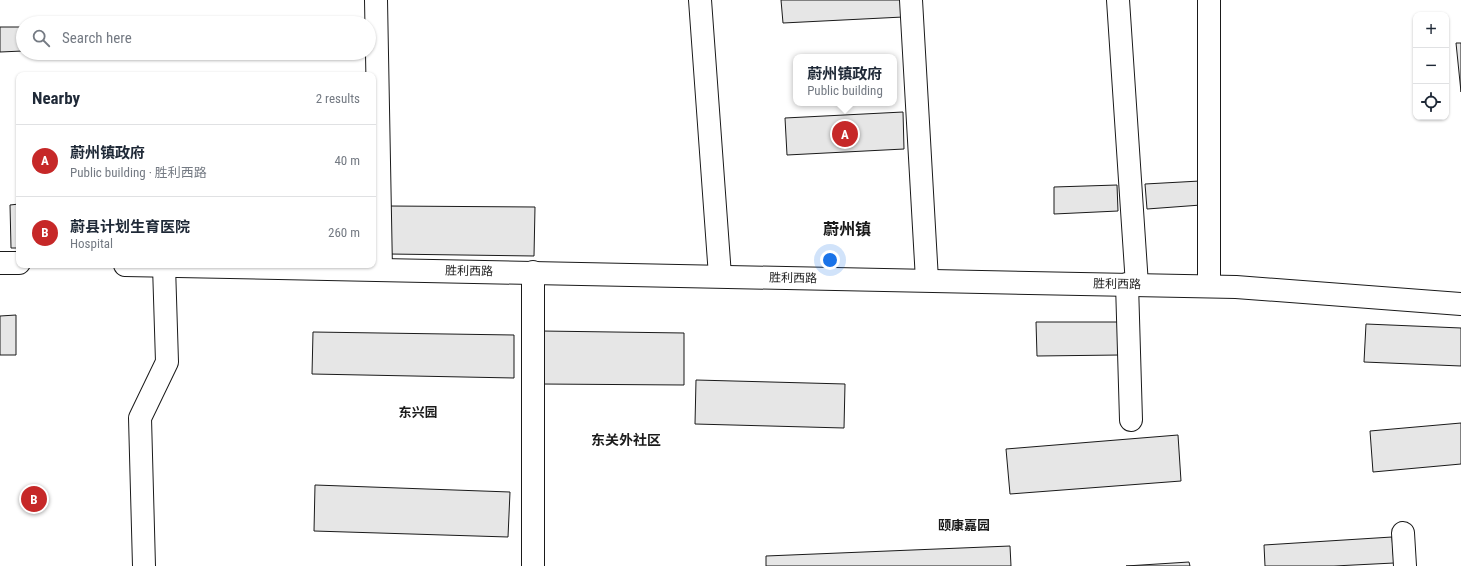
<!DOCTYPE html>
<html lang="en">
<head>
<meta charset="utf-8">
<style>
	:root { --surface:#fff; --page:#f6f6f7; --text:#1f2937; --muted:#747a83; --line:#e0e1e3; --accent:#c62828 }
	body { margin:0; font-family:"Roboto Condensed","Noto Sans SC",sans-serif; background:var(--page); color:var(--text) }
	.controls { position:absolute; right:12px; top:12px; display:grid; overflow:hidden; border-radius:8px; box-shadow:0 1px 3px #0004 }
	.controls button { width:36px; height:36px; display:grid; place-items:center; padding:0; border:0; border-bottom:1px solid var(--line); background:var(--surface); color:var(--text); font:20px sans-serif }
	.you { position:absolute; left:830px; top:260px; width:14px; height:14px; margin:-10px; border:3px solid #fff; border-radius:50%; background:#1a73e8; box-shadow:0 0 0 6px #1a73e833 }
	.badge { display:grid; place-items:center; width:26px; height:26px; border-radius:50%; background:var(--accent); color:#fff; font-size:13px; font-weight:700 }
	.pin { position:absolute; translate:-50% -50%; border:2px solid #fff; box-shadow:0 1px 4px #0006 }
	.popup { position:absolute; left:793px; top:54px; width:104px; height:52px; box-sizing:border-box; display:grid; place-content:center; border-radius:8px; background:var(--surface); filter:drop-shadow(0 1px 3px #0005); font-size:13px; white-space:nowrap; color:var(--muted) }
	.popup b { font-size:15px; color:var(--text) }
	.popup::after { content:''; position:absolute; left:50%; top:100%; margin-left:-8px; border:8px solid transparent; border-top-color:var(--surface) }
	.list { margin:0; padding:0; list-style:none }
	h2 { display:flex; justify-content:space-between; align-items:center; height:52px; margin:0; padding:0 16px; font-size:17px }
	h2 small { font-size:13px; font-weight:400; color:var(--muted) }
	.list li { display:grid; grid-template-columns:26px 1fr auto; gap:12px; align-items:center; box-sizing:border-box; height:72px; padding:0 16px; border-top:1px solid var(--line) }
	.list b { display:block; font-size:15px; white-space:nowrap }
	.list p { margin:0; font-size:13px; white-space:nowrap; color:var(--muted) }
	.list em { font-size:13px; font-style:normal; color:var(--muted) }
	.icon { flex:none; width:22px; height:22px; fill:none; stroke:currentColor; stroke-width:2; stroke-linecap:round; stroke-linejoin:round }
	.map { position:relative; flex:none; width:1461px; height:566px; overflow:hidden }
	.search { position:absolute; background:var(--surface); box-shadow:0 1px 3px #0004; left:16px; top:16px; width:360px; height:44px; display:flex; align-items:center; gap:10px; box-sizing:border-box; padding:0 14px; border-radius:22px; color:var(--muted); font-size:15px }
	.panel { position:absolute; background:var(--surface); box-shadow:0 1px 3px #0004; left:16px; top:72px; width:360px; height:196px; border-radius:8px }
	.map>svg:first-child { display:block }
	.building { fill:#e6e6e6; stroke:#1a1a1a }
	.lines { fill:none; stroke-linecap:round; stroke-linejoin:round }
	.minor-casing { stroke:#1a1a1a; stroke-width:24 }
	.major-casing { stroke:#1a1a1a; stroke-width:24 }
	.minor { stroke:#fff; stroke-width:22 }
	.major { stroke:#fff; stroke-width:22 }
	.labels { text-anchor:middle; stroke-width:3; stroke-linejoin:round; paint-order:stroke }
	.street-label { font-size:12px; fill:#1a1a1a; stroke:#fff }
	.neighbourhood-label { font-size:13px; font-weight:bold; fill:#1a1a1a; stroke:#fff }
	.quarter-label { font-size:14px; font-weight:bold; fill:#1a1a1a; stroke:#fff }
	.district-label { font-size:16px; font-weight:bold; fill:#1a1a1a; stroke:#fff }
</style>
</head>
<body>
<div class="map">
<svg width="1461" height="566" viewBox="0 0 1461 566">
	<rect width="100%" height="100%" fill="#fff"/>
	<!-- building -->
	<path class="building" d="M781,0H902L903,17L783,23Z
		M168,22V23H132Z
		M0,27H23V51L0,52Z
		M1456,43H1461V92Z
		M903,112L904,149L787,155L785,118Z
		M1200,181L1201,205L1147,209L1145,184Z
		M1117,185L1118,211L1054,214V187Z
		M19,204V248H11L10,205Z
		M389,206L535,207L534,256L389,254Z
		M16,315V355H0V316Z
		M1036,322H1119L1120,355L1037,356Z
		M1366,324L1461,328V366L1364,362Z
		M542,331L684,333V385L541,384Z
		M313,332L514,335V378L312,374Z
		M696,380L845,384L844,428L695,424Z
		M1461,423V464L1373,472L1370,431Z
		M1178,435L1181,481L1010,494L1006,449Z
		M315,485L510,492L508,537L314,531Z
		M1392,537L1394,563L1334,566H1265L1264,545Z
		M1010,546L1011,566H766V556Z
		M1189,562L1190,566H1126Z"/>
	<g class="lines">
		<defs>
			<path id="minor" d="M376,0L381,270
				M700,0L720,276
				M911,0L927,280
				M1118,0L1137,285
				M1209,0V286
				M1127,284L1131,420
				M1403,533L1405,566
				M144,566L140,418L167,362L164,266
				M533,566V272"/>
			<path id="major" d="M0,263H19
				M125,265L1236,287L1461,304"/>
		</defs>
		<!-- minor casing -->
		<use href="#minor" class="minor-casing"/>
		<!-- major casing -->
		<use href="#major" class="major-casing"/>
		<!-- minor -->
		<use href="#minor" class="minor"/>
		<!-- major -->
		<use href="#major" class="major"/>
	</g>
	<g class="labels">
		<!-- street labels -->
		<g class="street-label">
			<text transform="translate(469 271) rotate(1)" y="4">胜利西路</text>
			<text transform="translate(793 278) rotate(1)" y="4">胜利西路</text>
			<text transform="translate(1117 284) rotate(1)" y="4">胜利西路</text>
		</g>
		<!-- neighbourhood labels -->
		<g class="neighbourhood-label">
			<text x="418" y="417">东兴园</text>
			<text x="964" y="530">颐康嘉园</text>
		</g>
		<!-- quarter labels -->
		<g class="quarter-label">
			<text x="626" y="445">东关外社区</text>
		</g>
		<!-- district labels -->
		<g class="district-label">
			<text x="847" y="235">蔚州镇</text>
		</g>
	</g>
</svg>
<div class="controls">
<button>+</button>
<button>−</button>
<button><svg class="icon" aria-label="locate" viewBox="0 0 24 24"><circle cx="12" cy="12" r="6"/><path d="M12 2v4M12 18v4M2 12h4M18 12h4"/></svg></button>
</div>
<div class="you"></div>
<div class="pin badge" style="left:845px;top:134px">A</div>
<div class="popup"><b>蔚州镇政府</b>Public building</div>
<div class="pin badge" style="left:34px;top:499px">B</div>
<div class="search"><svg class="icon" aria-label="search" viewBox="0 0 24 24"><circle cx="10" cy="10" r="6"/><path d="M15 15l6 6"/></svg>Search here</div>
<section class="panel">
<h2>Nearby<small>2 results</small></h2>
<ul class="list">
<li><span class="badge">A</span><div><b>蔚州镇政府</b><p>Public building · 胜利西路</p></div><em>40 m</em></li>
<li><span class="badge">B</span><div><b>蔚县计划生育医院</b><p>Hospital</p></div><em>260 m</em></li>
</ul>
</section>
</div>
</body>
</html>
